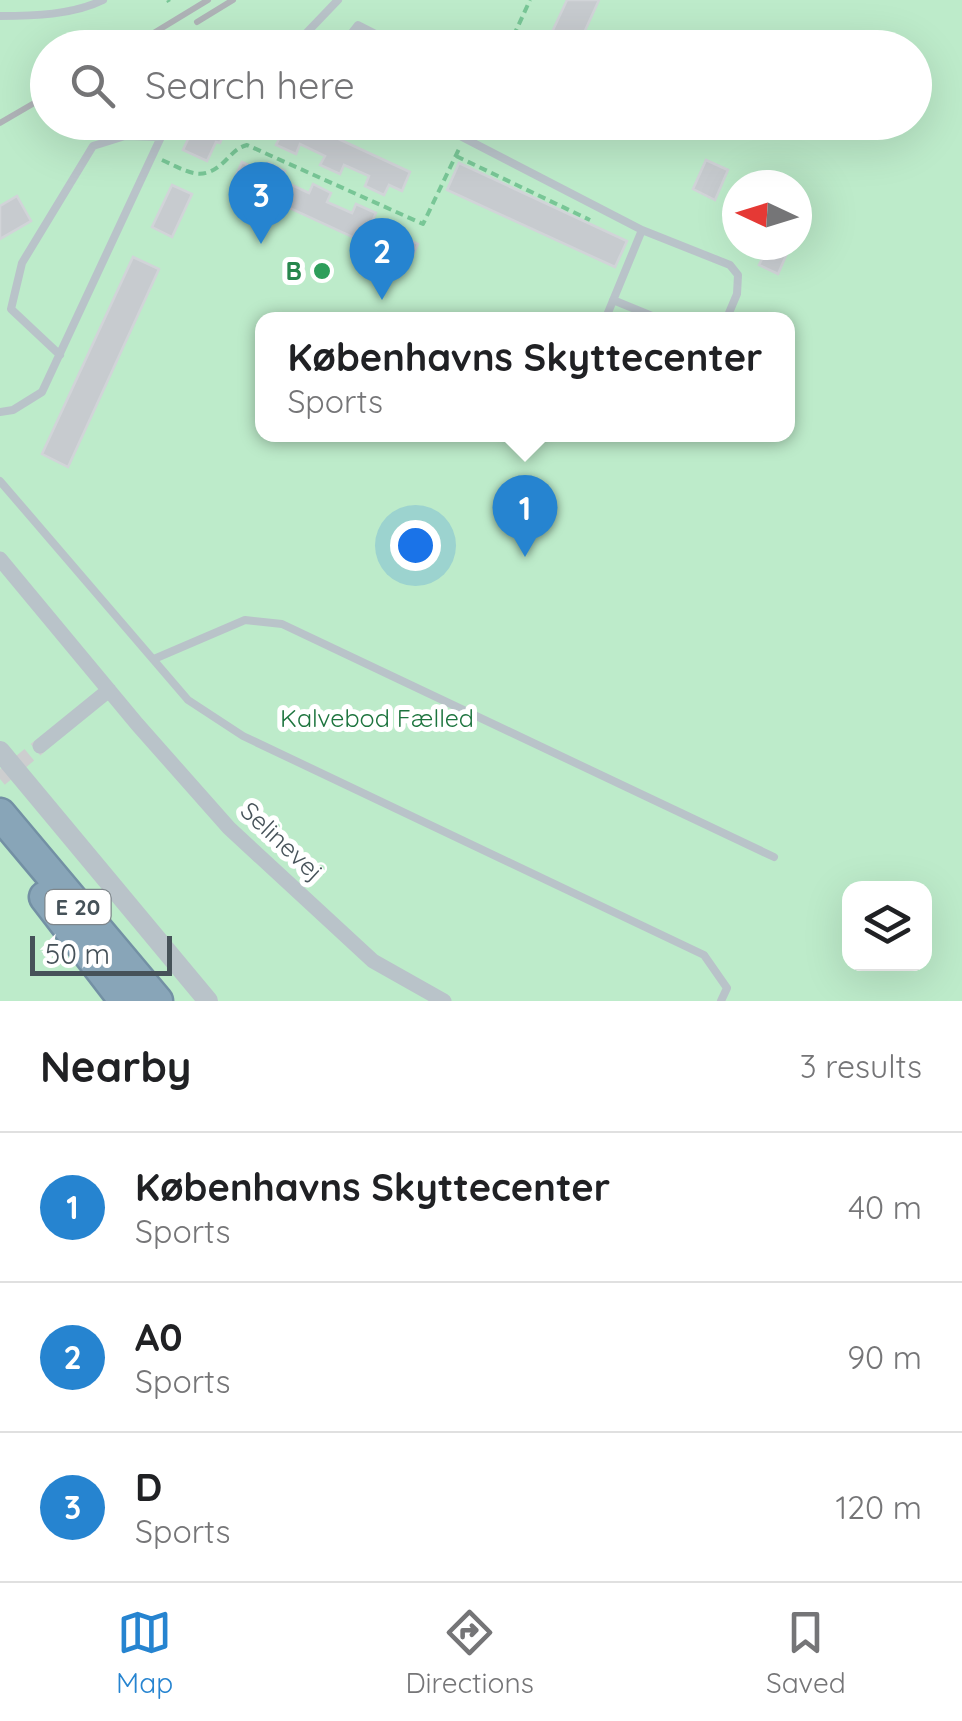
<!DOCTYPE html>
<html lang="en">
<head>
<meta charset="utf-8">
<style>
	:root { --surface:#fff; --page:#f6f6f6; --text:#202124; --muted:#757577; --line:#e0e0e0; --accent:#2684d0 }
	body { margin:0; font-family:Quicksand,sans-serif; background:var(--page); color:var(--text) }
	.controls { position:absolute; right:30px; bottom:30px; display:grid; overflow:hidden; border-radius:20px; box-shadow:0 10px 40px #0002 }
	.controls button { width:90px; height:90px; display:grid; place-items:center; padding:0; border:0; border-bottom:2px solid var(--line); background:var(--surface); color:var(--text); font:50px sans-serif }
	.compass { position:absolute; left:722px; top:170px; width:90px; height:90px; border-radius:50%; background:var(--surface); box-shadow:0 10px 40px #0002; rotate:274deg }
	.scale { position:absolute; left:30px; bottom:25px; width:142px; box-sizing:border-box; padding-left:10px; border:5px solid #465259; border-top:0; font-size:28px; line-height:35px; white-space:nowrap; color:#465259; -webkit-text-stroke:8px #fff; paint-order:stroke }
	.you { position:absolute; left:415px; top:545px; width:35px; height:35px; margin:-25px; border:8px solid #fff; border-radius:50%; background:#1a73e8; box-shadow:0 0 0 15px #1a73e833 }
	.badge { display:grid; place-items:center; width:65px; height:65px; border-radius:50%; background:var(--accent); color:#fff; font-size:32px; font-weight:700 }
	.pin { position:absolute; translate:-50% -82px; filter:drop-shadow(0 2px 5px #0008) }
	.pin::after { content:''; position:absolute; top:52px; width:35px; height:30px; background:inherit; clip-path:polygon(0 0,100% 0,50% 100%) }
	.popup { position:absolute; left:255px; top:312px; width:540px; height:130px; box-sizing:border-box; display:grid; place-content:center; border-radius:20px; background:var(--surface); filter:drop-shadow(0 2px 8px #0005); font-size:32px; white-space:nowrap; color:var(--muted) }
	.popup b { font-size:38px; color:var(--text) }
	.popup::after { content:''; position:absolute; left:50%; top:100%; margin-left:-20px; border:20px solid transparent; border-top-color:var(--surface) }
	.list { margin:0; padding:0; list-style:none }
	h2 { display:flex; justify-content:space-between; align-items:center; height:130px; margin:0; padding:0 40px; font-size:42px }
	h2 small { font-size:32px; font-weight:400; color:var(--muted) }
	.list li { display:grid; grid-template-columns:65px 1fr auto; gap:30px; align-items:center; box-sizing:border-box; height:150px; padding:0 40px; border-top:2px solid var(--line) }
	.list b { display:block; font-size:38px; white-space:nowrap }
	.list p { margin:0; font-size:32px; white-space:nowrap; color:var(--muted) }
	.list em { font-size:32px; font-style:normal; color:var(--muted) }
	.icon { flex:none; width:55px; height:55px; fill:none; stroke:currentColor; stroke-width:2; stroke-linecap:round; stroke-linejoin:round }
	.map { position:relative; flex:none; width:962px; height:1001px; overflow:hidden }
	.search { position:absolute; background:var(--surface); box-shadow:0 10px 40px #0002; left:30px; right:30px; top:30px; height:110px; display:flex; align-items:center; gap:25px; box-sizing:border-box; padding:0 35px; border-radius:55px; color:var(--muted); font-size:38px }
	.sheet { height:580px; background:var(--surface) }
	nav { display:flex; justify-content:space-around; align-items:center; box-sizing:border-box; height:140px; border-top:2px solid var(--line); background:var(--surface); font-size:28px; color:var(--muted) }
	nav a { display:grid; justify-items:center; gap:5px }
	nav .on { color:var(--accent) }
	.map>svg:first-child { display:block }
	.green { fill:#bdebca; fill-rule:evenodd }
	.building { fill:#c7cbcf; stroke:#d1d4d8; stroke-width:2.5 }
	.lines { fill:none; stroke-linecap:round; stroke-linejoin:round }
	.minor-tunnel { stroke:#cdcecf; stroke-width:15; stroke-dasharray:15 8; stroke-linecap:butt }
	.motorway-casing { stroke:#7390a4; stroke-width:35 }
	.path { stroke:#78c696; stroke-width:4; stroke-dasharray:8 5; stroke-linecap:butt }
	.service { stroke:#b9c3c9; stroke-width:8 }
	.minor { stroke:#b9c3c9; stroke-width:15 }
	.tertiary { stroke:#b9c3c9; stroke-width:20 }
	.motorway { stroke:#88a5b8; stroke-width:30 }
	.rail { stroke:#afb3b7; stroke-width:6 }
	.leisure-dot { fill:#2e9e5b; stroke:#fff; stroke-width:4 }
	.labels { text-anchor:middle; stroke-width:10; stroke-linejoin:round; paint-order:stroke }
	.shield { fill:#fff; stroke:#7e868b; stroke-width:2.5 }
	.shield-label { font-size:22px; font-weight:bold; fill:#465259 }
	.leisure-label { font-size:25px; font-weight:bold; fill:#27864d; stroke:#fff; text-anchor:end }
	.park-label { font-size:25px; fill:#1d743e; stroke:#fff }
	.street-label { font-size:25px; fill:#465259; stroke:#fff }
</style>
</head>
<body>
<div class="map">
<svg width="962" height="1001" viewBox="0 0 962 1001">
	<rect width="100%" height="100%" fill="#efeded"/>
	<!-- green -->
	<path class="green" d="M0,0H962V1001H0ZM48,48H914V122H48ZM737,185H797V245H737ZM262,320H788V434H262ZM850,888H924V964H850Z"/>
	<!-- building -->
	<path class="building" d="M567,0H599L577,48H552L546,45Z
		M243,33L263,42L261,48H236Z
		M196,122H225L223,127L226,129L220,143L216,142L207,161L183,150Z
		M271,122H302L410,172L402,191L389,185L384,195L365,186L369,176L344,165L340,174L320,165L325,156L300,144L296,154L276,145L281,135L268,129Z
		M706,160L728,170L715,200L693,189Z
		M242,162L264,172L268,163L285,171L281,180L309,193L313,184L331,193L327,202L352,213L356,204L376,213L372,222L418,244L409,263L233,182Z
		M459,163L627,241L615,267L447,190Z
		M172,185L192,194L172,237L152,227Z
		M17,196L31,221L0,239V206Z
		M769,245H775L788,251L778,274L759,265Z
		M133,257L159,269L68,467L42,454Z"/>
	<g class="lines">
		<!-- minor-tunnel -->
		<path class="minor-tunnel" d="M0,779L40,746"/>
		<defs>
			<path id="motorway" d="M0,814L157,1001
				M45,897L125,1001"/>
		</defs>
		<!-- motorway casing -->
		<use href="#motorway" class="motorway-casing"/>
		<!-- path -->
		<path class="path" d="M168,0L169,2
			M195,46L196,48
			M508,48L530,0
			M456,156L590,220
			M162,160C189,172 203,184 227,159C234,152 237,148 247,145L423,224L459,149"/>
		<!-- service -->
		<path class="service" d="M0,16C33,16 73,15 103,0
			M292,48L338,0
			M340,48L358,25L403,48
			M433,122L642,230L730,265L738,275L737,294L726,320
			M613,300L652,316
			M605,320L642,230
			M60,355L11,309L22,263L93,146L125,136L161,137
			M0,412L13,410L42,392L168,122
			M0,481L188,700L243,736L704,955L727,988L721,1001
			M154,659L245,620L282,624L774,857"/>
		<!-- minor -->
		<path class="minor" d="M0,559L137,724L229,828L373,961L444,1001
			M40,746L109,690"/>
		<!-- tertiary -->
		<path class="tertiary" d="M0,751L208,1001"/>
		<!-- motorway -->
		<use href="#motorway" class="motorway"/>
		<!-- rail -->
		<path class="rail" d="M197,22L233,0
			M129,48L208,0
			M0,123L48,95"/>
	</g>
	<!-- markers -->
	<circle class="leisure-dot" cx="322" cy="271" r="10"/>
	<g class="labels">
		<!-- shield labels -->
		<rect class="shield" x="45.5" y="890" width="65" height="34" rx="8"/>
		<g class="shield-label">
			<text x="78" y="915">E 20</text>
		</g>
		<!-- leisure labels -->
		<g class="leisure-label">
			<text x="302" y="280">B</text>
		</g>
		<!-- park labels -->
		<g class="park-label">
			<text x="377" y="727">Kalvebod Fælled</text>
		</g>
		<!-- street labels -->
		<g class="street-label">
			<text transform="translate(282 841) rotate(43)" y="9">Selinevej</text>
		</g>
	</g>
</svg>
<div class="controls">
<button><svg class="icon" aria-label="layers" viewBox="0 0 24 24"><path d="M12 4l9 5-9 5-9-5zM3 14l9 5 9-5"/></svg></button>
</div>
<svg class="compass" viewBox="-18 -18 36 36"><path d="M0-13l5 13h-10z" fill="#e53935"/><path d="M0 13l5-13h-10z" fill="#757577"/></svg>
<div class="scale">50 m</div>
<div class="you"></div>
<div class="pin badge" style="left:525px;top:557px">1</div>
<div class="popup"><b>Københavns Skyttecenter</b>Sports</div>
<div class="pin badge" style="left:382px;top:300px">2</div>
<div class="pin badge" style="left:261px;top:244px">3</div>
<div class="search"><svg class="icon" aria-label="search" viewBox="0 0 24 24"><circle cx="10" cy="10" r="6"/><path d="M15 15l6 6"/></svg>Search here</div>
</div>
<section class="sheet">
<h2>Nearby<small>3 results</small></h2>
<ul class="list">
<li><span class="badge">1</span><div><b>Københavns Skyttecenter</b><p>Sports</p></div><em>40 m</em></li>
<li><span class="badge">2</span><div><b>A0</b><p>Sports</p></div><em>90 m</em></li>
<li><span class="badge">3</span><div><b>D</b><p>Sports</p></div><em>120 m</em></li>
</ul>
</section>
<nav>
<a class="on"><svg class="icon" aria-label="map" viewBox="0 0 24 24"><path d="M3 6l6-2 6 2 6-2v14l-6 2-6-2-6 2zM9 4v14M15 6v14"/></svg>Map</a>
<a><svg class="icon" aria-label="directions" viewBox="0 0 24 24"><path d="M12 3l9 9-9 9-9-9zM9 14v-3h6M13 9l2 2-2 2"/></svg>Directions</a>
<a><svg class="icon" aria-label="saved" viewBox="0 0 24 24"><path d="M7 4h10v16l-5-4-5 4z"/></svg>Saved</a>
</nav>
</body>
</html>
